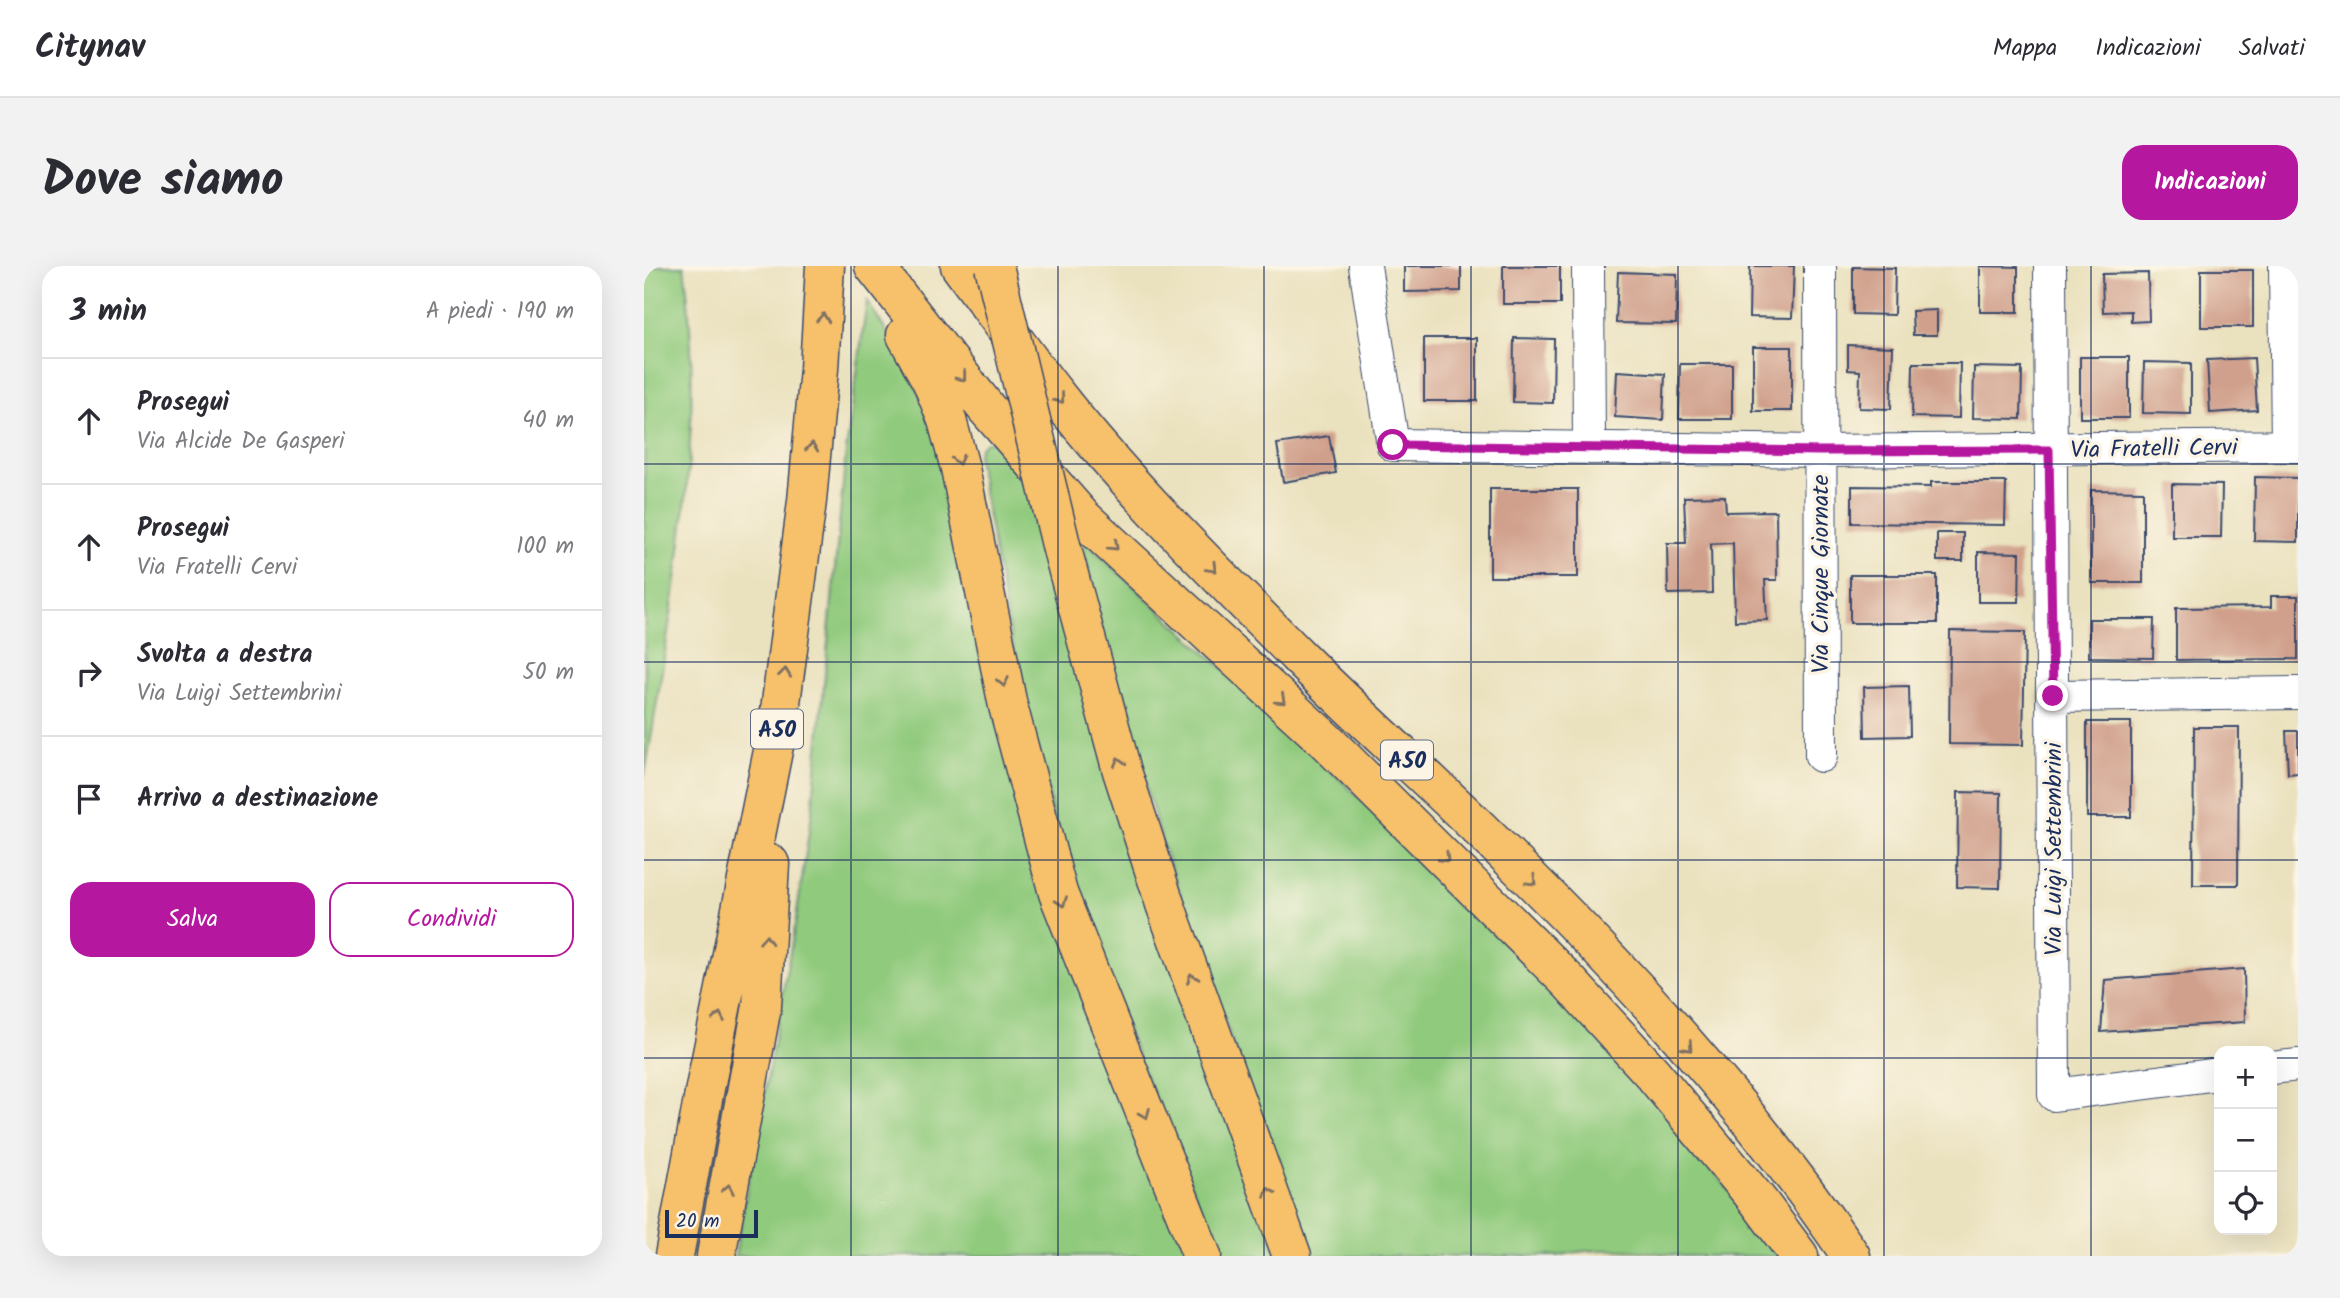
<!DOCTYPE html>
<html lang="it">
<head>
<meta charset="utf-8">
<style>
	:root { --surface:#fff; --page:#f2f2f3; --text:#2b2b33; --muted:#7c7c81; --line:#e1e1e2; --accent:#b5179e }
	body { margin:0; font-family:Kalam,sans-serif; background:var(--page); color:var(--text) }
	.controls { position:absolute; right:21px; bottom:21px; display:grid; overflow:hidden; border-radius:14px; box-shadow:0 7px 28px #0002 }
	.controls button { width:63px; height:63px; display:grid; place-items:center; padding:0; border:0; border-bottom:2px solid var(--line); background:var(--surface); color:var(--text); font:35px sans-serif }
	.scale { position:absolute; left:21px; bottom:18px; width:93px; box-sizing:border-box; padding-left:7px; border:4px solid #1b2f5e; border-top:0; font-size:19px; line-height:24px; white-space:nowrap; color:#1b2f5e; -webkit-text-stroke:5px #fcf5e5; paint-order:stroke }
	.stop { position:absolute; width:21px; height:21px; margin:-16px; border:5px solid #b5179e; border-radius:50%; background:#fff }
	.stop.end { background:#b5179e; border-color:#fff; box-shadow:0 2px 7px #0008 }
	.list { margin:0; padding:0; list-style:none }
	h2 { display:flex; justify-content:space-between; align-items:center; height:91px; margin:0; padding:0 28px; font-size:30px }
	h2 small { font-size:23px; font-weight:400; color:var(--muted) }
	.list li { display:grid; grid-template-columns:46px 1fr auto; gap:21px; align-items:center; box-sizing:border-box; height:126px; padding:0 28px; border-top:2px solid var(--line) }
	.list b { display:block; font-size:26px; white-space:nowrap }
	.list p { margin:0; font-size:23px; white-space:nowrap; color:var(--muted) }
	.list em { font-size:23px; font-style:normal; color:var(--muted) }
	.actions { display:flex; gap:14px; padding:21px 28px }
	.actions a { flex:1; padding:16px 0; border:2px solid var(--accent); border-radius:21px; text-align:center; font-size:24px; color:var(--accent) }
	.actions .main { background:var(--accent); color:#fff }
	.icon { flex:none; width:38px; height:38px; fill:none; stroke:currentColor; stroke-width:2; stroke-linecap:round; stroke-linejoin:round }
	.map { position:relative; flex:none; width:1654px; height:990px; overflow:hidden; border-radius:21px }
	header { display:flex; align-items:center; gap:42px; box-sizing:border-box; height:98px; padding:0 35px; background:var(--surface); border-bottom:2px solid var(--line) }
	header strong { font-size:33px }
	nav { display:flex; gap:38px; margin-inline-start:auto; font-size:24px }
	.intro { display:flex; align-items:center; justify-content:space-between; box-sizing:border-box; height:168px; padding:0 42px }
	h1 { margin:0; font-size:49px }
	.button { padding:18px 32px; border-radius:21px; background:var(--accent); color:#fff; font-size:24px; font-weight:700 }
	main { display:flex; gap:42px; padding:0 42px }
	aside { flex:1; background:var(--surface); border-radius:21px; box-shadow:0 7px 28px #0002 }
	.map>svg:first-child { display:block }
	.green { fill:#90ca7d; stroke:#567c6e; stroke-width:2 }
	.building { fill:#d0a08c }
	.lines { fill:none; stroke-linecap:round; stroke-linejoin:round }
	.minor-casing { stroke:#3a4a6c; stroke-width:34 }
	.highway-casing { stroke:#3a4a6c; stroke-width:41 }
	.minor { stroke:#fff; stroke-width:32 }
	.highway { stroke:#f7c06b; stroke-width:38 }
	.highway-bridge-casing { stroke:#3a4a6c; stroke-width:41; stroke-linecap:butt }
	.highway-bridge { stroke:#f7c06b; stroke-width:38 }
	.oneway { stroke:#7e7064 }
	.route { stroke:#b5179e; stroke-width:9 }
	.grid { fill:none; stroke:#1b2f5e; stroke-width:2; stroke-opacity:0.55 }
	.labels { text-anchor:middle; stroke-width:7; stroke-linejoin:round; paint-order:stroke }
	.shield { fill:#fcf5e5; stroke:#5e6a86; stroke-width:2 }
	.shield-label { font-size:23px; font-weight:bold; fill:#1b2f5e }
	.street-label { font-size:24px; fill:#1b2f5e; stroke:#fcf5e5 }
</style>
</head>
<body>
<header>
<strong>Citynav</strong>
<nav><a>Mappa</a><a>Indicazioni</a><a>Salvati</a></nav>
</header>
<div class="intro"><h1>Dove siamo</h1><a class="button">Indicazioni</a></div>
<main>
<aside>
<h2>3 min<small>A piedi · 190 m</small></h2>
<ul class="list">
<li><svg class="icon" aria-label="ahead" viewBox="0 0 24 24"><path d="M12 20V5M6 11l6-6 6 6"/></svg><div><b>Prosegui</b><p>Via Alcide De Gasperi</p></div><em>40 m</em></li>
<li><svg class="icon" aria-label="ahead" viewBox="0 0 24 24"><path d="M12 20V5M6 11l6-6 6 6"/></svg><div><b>Prosegui</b><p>Via Fratelli Cervi</p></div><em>100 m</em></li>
<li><svg class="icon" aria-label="right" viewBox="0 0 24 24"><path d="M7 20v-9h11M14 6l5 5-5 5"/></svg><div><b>Svolta a destra</b><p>Via Luigi Settembrini</p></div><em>50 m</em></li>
<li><svg class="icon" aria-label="arrive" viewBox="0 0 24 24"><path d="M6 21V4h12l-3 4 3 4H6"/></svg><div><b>Arrivo a destinazione</b></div></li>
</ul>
<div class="actions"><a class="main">Salva</a><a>Condividi</a></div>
</aside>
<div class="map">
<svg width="1654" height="990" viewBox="0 0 1654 990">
	<rect width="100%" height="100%" fill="#fcf5e5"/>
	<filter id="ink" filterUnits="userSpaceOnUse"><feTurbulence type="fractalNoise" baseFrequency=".0143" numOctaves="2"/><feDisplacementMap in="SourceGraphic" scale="14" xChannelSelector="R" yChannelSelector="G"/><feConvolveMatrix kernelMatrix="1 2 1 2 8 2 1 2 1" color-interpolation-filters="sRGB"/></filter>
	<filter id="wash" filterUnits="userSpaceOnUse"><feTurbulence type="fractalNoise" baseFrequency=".00686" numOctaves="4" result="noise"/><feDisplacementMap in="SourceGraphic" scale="28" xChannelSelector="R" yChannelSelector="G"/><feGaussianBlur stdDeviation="1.57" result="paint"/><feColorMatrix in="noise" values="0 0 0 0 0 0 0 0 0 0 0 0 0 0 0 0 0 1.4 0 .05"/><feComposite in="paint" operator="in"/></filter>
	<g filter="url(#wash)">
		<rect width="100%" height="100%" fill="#eae1be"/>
		<!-- green -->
		<path class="green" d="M0,0H40C64,170 27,342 1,510Z
			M223,35L257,88L286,150L546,990H91L152,653L168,546L202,186Z
			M342,176H350L386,226L633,990H578C512,838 446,683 403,523C373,413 353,302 333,190L336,181Z
			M438,273L587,410L803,615L991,808L1138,990C1106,990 1071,990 1039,990C995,985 958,979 914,990H664L520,582L457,366Z"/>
		<g id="blocks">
			<!-- building -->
			<path class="building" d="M760,0H817V25L760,26Z
				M859,0H916V38H859Z
				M1106,0H1150L1148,52L1105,51Z
				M1336,0L1374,1V46H1336Z
				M1209,1L1251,2L1250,49L1209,48Z
				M1557,4H1609V61H1557Z
				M974,6L1033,8L1032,58L972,57Z
				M1504,7L1505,55L1487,56V45L1459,46L1458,8Z
				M1293,44V69H1269L1268,45Z
				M780,72H833V135H780Z
				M870,72L910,73L909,137L869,136Z
				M1204,79L1249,81L1247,143L1215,142L1216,105L1204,104Z
				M1109,81H1148V145H1109Z
				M1436,91H1485V152H1436Z
				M1610,92L1613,144L1566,147L1563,94Z
				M1500,96L1547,97V148L1499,147Z
				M1269,97H1316L1315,152L1268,151Z
				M1036,98H1088V153H1035Z
				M1330,101L1378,102L1377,153L1329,152Z
				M973,105L1021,108L1019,154L971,151Z
				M685,170L692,207L639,216L633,178Z
				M1611,211L1654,212V276L1610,275Z
				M1287,216H1362L1361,259L1208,257V220L1287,221Z
				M1528,218L1578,219L1577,271H1528Z
				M846,223H934V311H846Z
				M1447,224L1499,225V317H1447Z
				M1081,230L1082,246L1132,245L1133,314H1121L1123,354L1091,355L1089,277L1067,278L1068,327L1024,328L1023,277H1042L1040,231Z
				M1293,267H1319V295H1293Z
				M1334,286L1376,287L1375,336H1334Z
				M1206,309H1293V357H1206Z
				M1627,330H1654V393L1532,394V342L1627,341Z
				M1445,353H1510L1509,392L1445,391Z
				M1306,365L1381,366L1379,479L1305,478Z
				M1265,420L1266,470L1221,471L1220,421Z
				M1443,456H1487V551H1443Z
				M1550,461H1595L1594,619H1549Z
				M1642,465H1654V507L1644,508Z
				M1314,526L1357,527L1356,622L1313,621Z
				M1600,703L1601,756L1457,766L1461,714Z"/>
		</g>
	</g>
	<g filter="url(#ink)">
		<use href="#blocks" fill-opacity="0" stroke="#3a4a6c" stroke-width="2"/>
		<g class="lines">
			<defs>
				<path id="minor" d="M721,0L749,179L1176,185L1654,180
					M944,0L945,182
					M1176,0L1177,490
					M1406,0L1410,829L1575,808
					M1641,0L1643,180
					M1409,430L1654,427
					M1628,802L1654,799"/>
				<path id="highway" d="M230,0L343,143L438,251L681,474L925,716L1009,808L1115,936L1155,990
					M316,0C348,43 379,87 412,129C485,222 571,306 654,390C715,451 781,509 843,570C976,699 1103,837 1207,990
					M262,69L288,116L303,154L316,202L364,440L414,627L558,990
					M418,283L478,505L521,638L648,990
					M30,990L62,817L134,460L163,235L175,103L181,0
					M72,990L118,740L126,598"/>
			</defs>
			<!-- minor casing -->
			<use href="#minor" class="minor-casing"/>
			<!-- highway casing -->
			<use href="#highway" class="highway-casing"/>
			<!-- minor -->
			<use href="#minor" class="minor"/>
			<!-- highway -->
			<use href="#highway" class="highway"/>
			<defs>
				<path id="highway-bridge" d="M350,0L418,283"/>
			</defs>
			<!-- highway-bridge casing -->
			<use href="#highway-bridge" class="highway-bridge-casing"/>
			<!-- highway-bridge -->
			<use href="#highway-bridge" class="highway-bridge"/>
		</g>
		<!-- one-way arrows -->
		<defs><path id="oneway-chevron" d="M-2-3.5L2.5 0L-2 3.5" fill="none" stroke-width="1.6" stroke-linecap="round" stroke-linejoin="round" transform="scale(1.75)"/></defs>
		<g class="oneway">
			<use href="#oneway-chevron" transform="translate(179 52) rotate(-86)"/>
			<use href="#oneway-chevron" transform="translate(318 111) rotate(52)"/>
			<use href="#oneway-chevron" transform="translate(416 133) rotate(51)"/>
			<use href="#oneway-chevron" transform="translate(168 181) rotate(-85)"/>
			<use href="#oneway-chevron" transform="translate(314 194) rotate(76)"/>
			<use href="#oneway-chevron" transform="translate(470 280) rotate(43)"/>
			<use href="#oneway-chevron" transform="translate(568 302) rotate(46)"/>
			<use href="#oneway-chevron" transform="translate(141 407) rotate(-83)"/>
			<use href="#oneway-chevron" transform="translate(359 416) rotate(79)"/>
			<use href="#oneway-chevron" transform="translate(637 434) rotate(42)"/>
			<use href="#oneway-chevron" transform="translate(475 496) rotate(-106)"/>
			<use href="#oneway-chevron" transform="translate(801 592) rotate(45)"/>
			<use href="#oneway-chevron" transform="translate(888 615) rotate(45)"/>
			<use href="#oneway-chevron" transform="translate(418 636) rotate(70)"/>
			<use href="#oneway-chevron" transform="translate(122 674) rotate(-87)"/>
			<use href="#oneway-chevron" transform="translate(548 712) rotate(-110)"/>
			<use href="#oneway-chevron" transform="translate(75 751) rotate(-79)"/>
			<use href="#oneway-chevron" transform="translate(1044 781) rotate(48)"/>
			<use href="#oneway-chevron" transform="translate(501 848) rotate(68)"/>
			<use href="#oneway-chevron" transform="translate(84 923) rotate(-79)"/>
			<use href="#oneway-chevron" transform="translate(625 926) rotate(-110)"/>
		</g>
	</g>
	<g class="lines" filter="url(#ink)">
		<!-- route -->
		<path class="route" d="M749,179L1176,185L1405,184L1409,430"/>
	</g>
	<!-- grid -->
	<path class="grid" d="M207,0V990M414,0V990M620,0V990M827,0V990M1034,0V990M1240,0V990M1447,0V990M0,198H1654M0,396H1654M0,594H1654M0,792H1575M1628,792H1654"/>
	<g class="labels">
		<!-- shield labels -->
		<g class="shield">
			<rect x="107" y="443.5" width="52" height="39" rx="5"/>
			<rect x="737" y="474.5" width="52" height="39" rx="5"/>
		</g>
		<g class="shield-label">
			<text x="133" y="471">A50</text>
			<text x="763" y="502">A50</text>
		</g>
		<!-- street labels -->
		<g class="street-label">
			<text transform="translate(1510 182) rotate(-1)" y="8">Via Fratelli Cervi</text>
			<text transform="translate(1176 308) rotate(-90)" y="8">Via Cinque Giornate</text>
			<text transform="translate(1409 583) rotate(-90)" y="8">Via Luigi Settembrini</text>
		</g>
	</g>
</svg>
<div class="controls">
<button>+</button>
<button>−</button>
<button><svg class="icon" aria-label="locate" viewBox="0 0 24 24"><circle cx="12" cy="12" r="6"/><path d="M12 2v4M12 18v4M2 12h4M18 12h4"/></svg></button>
</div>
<div class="scale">20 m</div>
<div class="stop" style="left:749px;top:179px"></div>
<div class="stop end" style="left:1409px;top:430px"></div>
</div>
</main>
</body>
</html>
